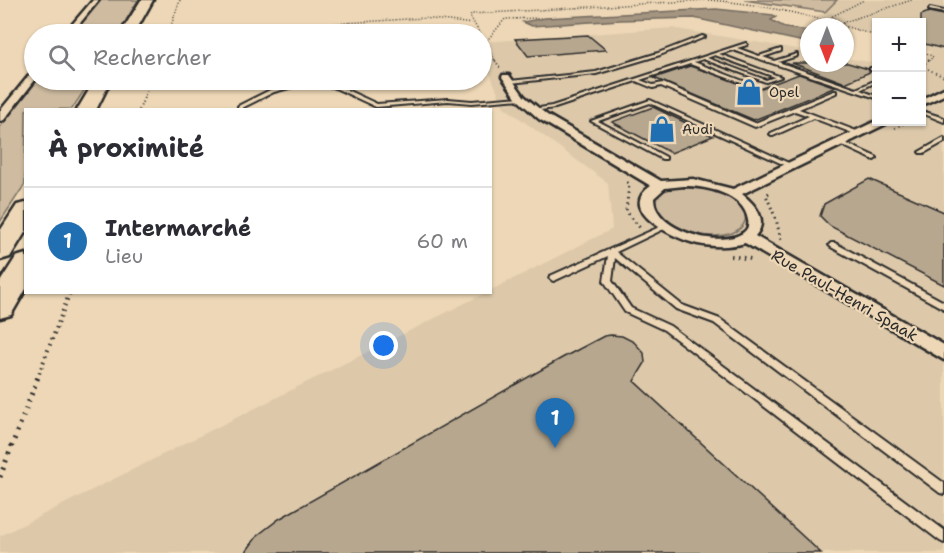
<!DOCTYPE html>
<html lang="fr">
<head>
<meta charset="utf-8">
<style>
	:root { --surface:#fff; --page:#f7f7f7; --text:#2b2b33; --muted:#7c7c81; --line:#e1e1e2; --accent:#1f6fb2 }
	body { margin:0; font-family:"Shantell Sans",sans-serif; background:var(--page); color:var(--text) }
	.controls { position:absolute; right:18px; top:18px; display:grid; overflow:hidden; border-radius:0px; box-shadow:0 2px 4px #0004 }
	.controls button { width:54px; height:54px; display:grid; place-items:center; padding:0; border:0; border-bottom:2px solid var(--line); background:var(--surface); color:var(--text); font:30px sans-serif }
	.compass { position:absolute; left:800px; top:18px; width:54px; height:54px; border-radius:50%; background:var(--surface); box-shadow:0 2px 4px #0004; rotate:180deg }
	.you { position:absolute; left:384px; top:346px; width:21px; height:21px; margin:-15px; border:4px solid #fff; border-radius:50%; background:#1a73e8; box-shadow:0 0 0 9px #1a73e833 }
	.badge { display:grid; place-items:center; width:39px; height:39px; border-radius:50%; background:var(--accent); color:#fff; font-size:20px; font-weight:700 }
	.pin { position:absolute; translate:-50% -50px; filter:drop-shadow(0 2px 3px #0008) }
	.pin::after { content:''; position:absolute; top:32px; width:21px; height:18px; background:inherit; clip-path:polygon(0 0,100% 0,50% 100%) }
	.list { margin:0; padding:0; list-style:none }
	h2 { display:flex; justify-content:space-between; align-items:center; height:78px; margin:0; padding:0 24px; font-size:26px }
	h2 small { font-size:20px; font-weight:400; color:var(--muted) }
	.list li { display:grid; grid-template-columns:39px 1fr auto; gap:18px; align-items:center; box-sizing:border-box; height:108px; padding:0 24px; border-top:2px solid var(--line) }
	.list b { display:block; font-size:22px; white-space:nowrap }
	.list p { margin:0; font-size:20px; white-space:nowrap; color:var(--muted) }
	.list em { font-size:20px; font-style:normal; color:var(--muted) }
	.icon { flex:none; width:33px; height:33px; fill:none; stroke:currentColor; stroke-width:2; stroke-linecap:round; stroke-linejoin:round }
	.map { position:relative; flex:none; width:944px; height:553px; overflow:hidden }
	.search { position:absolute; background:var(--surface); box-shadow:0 2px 4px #0004; left:24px; top:24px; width:468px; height:66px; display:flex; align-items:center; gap:15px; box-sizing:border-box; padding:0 21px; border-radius:33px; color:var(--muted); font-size:22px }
	.panel { position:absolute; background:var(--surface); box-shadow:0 2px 4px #0004; left:24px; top:108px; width:468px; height:186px; border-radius:0px }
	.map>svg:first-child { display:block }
	.built { fill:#ddc9aa }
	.green { fill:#cebba0; stroke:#7c7366; stroke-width:1.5 }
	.water { fill:#a49581; stroke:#746b5f; stroke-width:1.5 }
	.building { fill:#b7a78f; stroke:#2b2b2b; stroke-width:1.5 }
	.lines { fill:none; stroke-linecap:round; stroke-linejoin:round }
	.lane-casing { stroke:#2b2b2b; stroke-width:4 }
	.street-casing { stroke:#2b2b2b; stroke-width:5 }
	.highway-casing { stroke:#2b2b2b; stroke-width:5 }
	.path-far4 { stroke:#2b2b2b; stroke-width:1.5; stroke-dasharray:1 2; stroke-linecap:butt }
	.path-far3 { stroke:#2b2b2b; stroke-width:2; stroke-dasharray:1 3; stroke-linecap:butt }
	.path-far2 { stroke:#2b2b2b; stroke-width:3; stroke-dasharray:1.5 4; stroke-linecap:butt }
	.path-far1 { stroke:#2b2b2b; stroke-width:4; stroke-dasharray:1.5 4.5; stroke-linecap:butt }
	.path { stroke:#2b2b2b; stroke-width:5; stroke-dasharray:2 6; stroke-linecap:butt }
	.lane { fill:#edd7b6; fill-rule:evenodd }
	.street { fill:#edd7b6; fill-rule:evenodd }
	.highway { fill:#edd7b6; fill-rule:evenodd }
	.labels { text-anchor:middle; stroke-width:4.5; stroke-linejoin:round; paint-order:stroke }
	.far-poi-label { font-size:14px; fill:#2b2b2b; stroke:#edd7b6; text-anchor:start }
	.street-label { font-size:16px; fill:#2b2b2b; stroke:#edd7b6 }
</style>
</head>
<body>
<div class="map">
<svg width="944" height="553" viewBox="0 0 944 553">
	<rect width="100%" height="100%" fill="#edd7b6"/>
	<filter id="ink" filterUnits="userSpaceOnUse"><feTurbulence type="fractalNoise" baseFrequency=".0167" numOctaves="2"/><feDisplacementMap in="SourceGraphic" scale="12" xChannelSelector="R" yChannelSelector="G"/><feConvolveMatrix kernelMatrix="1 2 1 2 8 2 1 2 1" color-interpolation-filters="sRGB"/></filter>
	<g filter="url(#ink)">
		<!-- built -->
		<path class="built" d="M837,0H944V553H0V536L485,293L490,292L491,290L612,229L608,183L504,107L482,55V42L672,28L809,51V63H845V58L876,63V122H922V61L931,52L922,49V22H876V35L841,25L825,12Z"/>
		<!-- green -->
		<path class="green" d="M99,0H138L118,34H72Z
			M744,0H837L825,12Z
			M38,80H91L72,109L26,110L25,184L0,222V127Z
			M684,186C698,187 711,188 724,195C757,210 750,235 715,236C678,237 618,195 684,186Z"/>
		<!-- water -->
		<path class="water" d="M716,9L773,15L776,17L771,20L786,28L809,31V43L694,18L620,20L532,26L523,22L545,18Z"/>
		<!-- building -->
		<path class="building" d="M929,12L944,15V49L921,43V15Z
			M588,35L606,50L528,56L515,39Z
			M792,63H848L868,69L870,72L845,83Z
			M690,66L759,89L799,74L836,87L754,120L654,78Z
			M653,107L713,136L671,153L612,122Z
			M869,179L944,212V285L830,226L820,216L824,204Z
			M611,335L622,336L634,342L644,353L645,363L634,381L821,553H245L258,535L279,519L562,358L604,336Z"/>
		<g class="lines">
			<defs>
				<path id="lane" d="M930,8L944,11V13L929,10Z
					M702,36L705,37L660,55L596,74L510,83L508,82L510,81L596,72L658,53Z
					M746,43L747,45L737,48L759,56L781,49V51L763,57L774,61L797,54V56L778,62L856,89L876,80V82L860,90L876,96V98L733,50L719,54L781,77L766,82L703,59L694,62L751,84L747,85L690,64L640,80L653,85L663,83L755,123L834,91H836V93L799,109L859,132V134H855L813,118L773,136L770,134L771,133L809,116L795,111L755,127L661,86L653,88L636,81L555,108L533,111L531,110L533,109L552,106ZM715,55L775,77L766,80L707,58Z
					M872,68L876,69V71L870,70V68Z
					M314,84L336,85L377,104L448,99L472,101L521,97L523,98L521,99L472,103L448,101L376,107L333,87L314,86L293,87L274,92L242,108V110H238V106L270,90L293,85Z
					M650,100L793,165L794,166L793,167H789L650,103L598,121L666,157V159H662L591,121Z
					M922,111L944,118V122L922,113Z
					M944,138V142L924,153H920L919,152Z
					M839,140L876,157L877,158L874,160L872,159L837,143L836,142Z
					M664,225L667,227L666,228L616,252L682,305L720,319L944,483V494L940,493L714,323L676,309L615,258L612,281L631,308L670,326L944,530V543L940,541L664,330L625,312L604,281L608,256L556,280L553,281L549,278L550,276Z
					M831,243H835L944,302V309L831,247L829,245Z"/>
				<path id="street" d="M93,0H99L71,34H64Z
					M31,73H34L35,80L4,120L0,121V111Z
					M503,75H509L524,96L547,115L661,181L693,179L733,189L876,121L887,122L886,124L742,194C756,205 769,221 755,236L944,345V360L745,243C730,247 714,247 698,244C678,240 614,211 651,186L539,119L518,100L502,77ZM684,186C705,186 744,193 748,220C749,225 748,229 744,232C721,250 653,230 654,198L665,188Z
					M944,88V95L922,105V99Z"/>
				<path id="highway" d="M141,0H153L134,34H120Z
					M95,80H111L96,110H77Z
					M26,203V231L10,257L0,260V231L17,205Z
					M26,254V289L11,315L0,318V282L16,257Z"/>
			</defs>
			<!-- lane casing -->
			<use href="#lane" class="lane-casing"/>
			<!-- street casing -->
			<use href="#street" class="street-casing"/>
			<!-- highway casing -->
			<use href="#highway" class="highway-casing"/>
			<!-- path-far4 -->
			<path class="path-far4" d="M180,0L168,34L424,18L473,24
				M708,0C766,4 821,18 876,36
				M843,23L831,17L864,0
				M841,26L844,22L912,0
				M480,34L470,16L472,14L706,0
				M482,38L496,62
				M485,43L505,19L542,18
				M922,50L933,57L927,62"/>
			<!-- path-far3 -->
			<path class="path-far3" d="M495,60L500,68
				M929,60L922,66L944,77
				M139,110L151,80
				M895,128L907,122"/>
			<!-- path-far2 -->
			<path class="path-far2" d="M627,182L629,185L626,211L640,228
				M769,193L766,195L776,219L781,240"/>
			<!-- path-far1 -->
			<path class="path-far1" d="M731,256L751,259
				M37,379L70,292"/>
			<!-- path -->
			<path class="path" d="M0,477L38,377"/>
			<!-- lane -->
			<use href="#lane" class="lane"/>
			<!-- street -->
			<use href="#street" class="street"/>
			<!-- highway -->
			<use href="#highway" class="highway"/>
		</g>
	</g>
	<!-- icons -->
	<defs>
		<symbol id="shop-bare" viewBox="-9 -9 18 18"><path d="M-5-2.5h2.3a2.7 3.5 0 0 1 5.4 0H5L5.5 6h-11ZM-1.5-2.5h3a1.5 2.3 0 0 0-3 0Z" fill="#1f6fb2" stroke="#edd7b6" stroke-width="2.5" paint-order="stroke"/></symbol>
	</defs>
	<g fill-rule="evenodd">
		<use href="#shop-bare" x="730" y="73" width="38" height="38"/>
		<use href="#shop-bare" x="643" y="110" width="38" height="38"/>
	</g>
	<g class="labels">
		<!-- far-poi labels -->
		<g class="far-poi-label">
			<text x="769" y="97">Opel</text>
			<text x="682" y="134">Audi</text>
		</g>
		<!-- street labels -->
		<g class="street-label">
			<text transform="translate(845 295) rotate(30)" y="6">Rue Paul-Henri Spaak</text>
		</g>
	</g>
</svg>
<div class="controls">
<button>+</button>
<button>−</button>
</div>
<svg class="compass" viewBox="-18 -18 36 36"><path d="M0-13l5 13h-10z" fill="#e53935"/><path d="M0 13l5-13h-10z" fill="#7c7c81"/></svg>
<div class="you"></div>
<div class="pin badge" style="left:555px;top:448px">1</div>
<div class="search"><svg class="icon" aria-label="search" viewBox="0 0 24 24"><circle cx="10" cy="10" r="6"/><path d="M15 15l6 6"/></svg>Rechercher</div>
<section class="panel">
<h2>À proximité<small></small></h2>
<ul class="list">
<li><span class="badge">1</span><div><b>Intermarché</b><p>Lieu</p></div><em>60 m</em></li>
</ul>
</section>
</div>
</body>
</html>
